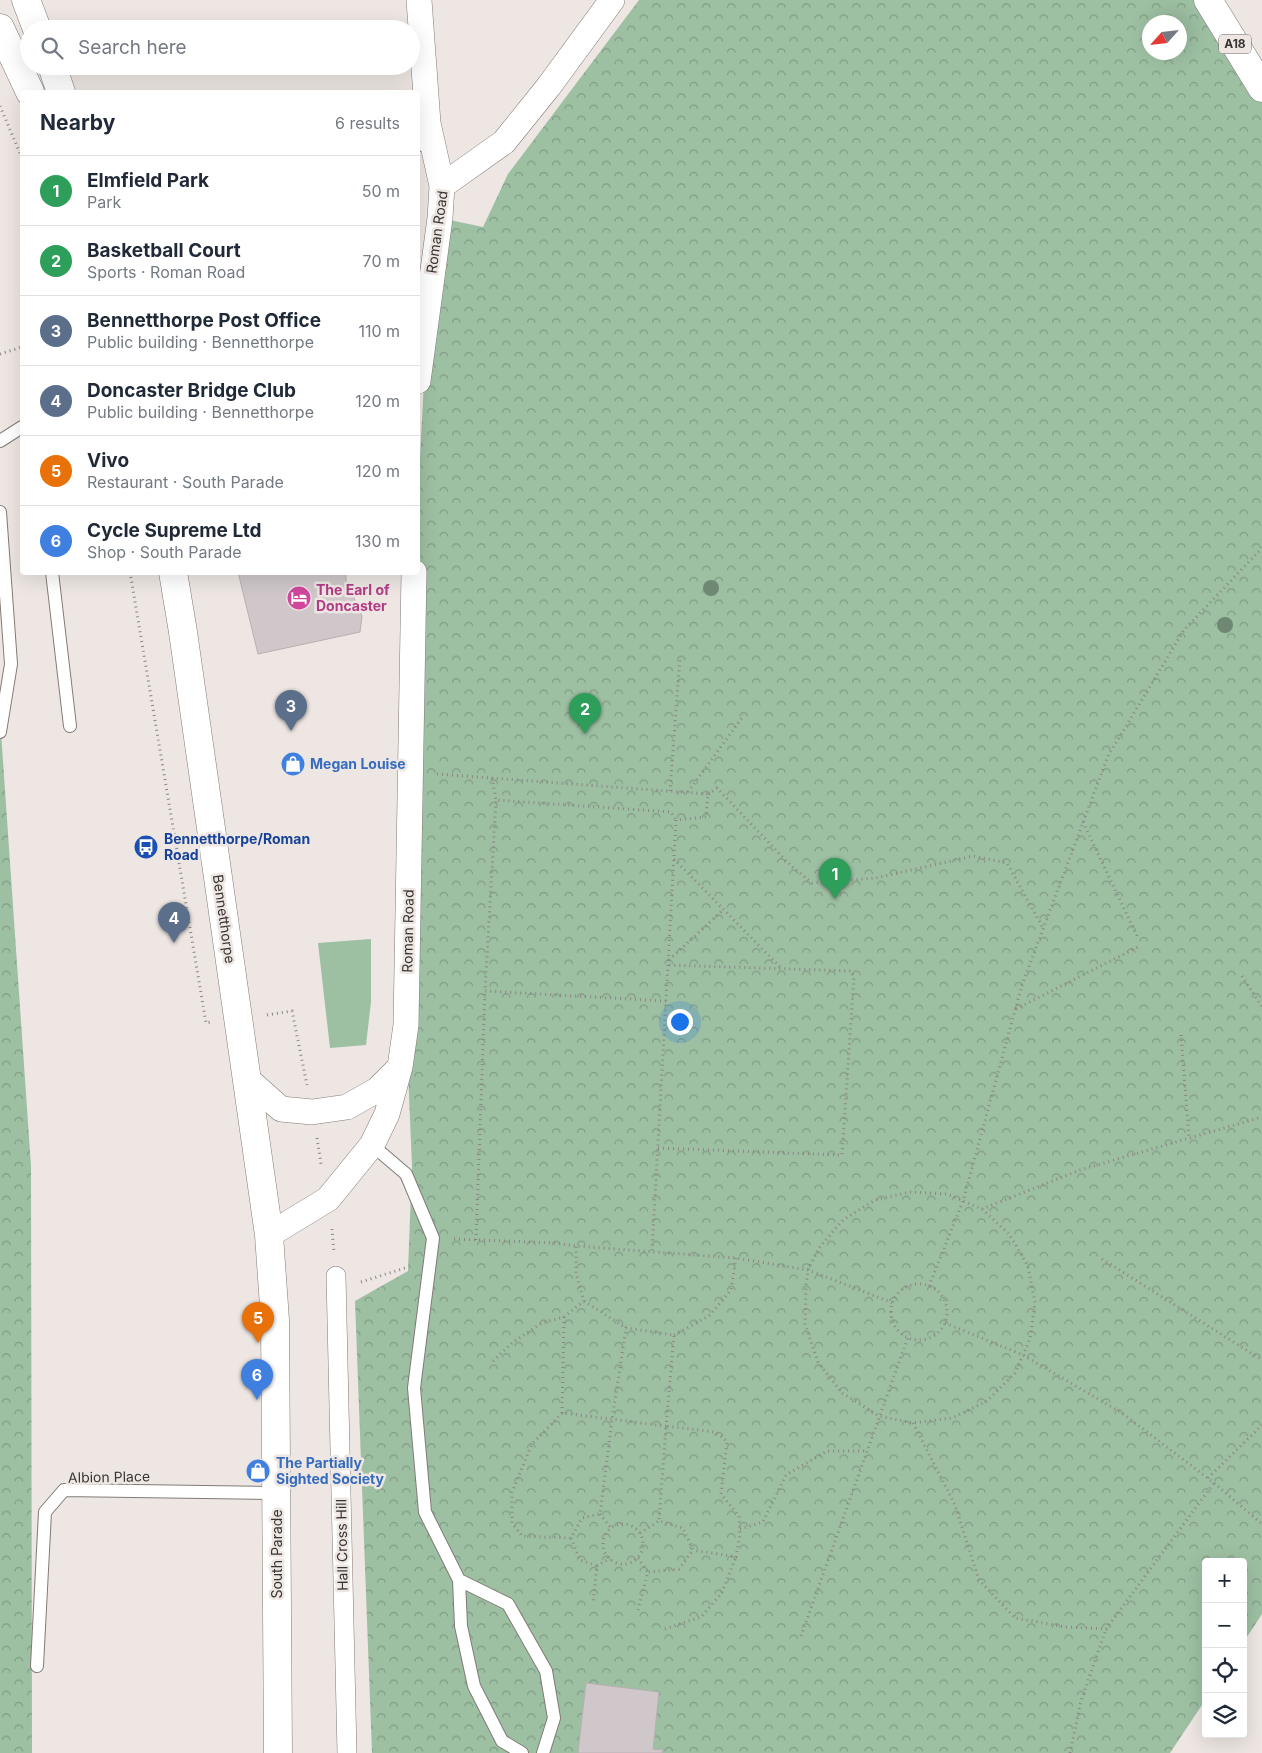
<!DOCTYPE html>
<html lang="en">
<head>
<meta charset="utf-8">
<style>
	:root { --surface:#fff; --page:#f2f2f3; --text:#1f2937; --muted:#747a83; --line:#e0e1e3; --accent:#0f766e }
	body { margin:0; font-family:Inter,sans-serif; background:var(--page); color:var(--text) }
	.controls { position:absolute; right:15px; bottom:15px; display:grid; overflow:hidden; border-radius:5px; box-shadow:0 5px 20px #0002 }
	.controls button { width:45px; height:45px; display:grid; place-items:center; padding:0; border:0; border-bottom:1px solid var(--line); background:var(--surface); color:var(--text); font:25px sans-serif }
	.compass { position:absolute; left:1142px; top:15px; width:45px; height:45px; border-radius:50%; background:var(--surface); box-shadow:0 5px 20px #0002; rotate:243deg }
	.you { position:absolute; left:679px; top:1021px; width:18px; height:18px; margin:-12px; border:4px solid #fff; border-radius:50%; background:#1a73e8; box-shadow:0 0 0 8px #1a73e833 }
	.badge { display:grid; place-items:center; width:32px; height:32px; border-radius:50%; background:var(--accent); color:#fff; font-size:16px; font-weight:700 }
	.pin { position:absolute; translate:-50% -41px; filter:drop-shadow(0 1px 2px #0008) }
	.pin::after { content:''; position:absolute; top:26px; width:18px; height:15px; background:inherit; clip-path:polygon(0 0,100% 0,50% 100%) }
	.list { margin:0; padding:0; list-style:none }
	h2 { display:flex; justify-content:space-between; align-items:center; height:65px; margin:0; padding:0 20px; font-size:21px }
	h2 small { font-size:16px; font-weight:400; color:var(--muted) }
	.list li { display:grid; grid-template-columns:32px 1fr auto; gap:15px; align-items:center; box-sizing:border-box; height:70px; padding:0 20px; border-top:1px solid var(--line) }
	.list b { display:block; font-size:19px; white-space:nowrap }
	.list p { margin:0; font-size:16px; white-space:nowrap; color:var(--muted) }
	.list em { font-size:16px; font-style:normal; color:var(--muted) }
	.icon { flex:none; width:28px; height:28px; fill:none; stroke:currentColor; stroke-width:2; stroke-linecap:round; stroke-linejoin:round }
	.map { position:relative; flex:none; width:1262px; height:1753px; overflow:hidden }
	.search { position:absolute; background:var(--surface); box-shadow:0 5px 20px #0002; left:20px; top:20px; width:400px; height:55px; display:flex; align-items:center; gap:12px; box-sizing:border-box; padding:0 18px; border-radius:28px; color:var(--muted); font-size:19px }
	.panel { position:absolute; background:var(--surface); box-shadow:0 5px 20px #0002; left:20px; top:90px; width:400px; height:485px; border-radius:5px }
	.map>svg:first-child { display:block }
	.grass { fill:#9dbfa2 }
	.park { fill:url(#park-crowns); fill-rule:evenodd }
	.building { fill:#cfc7ca; stroke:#b8b0b3 }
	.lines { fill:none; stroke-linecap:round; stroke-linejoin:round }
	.service-casing { stroke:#817b78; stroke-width:14 }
	.pedestrian-casing { stroke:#817b78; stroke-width:20 }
	.minor-casing { stroke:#817b78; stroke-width:26 }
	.tertiary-casing { stroke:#817b78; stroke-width:29 }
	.trunk-casing { stroke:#817b78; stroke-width:29 }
	.path { stroke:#8b8684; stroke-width:3; stroke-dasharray:1 4; stroke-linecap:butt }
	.service { stroke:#fff; stroke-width:12 }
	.pedestrian { stroke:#fff; stroke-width:19 }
	.minor { stroke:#fff; stroke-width:25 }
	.tertiary { stroke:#fff; stroke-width:28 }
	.trunk { stroke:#fff; stroke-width:28 }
	.tree { fill:#6e8873 }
	.labels { text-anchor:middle; stroke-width:5; stroke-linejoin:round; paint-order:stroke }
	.shield { fill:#ede6e2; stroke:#6e6968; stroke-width:1 }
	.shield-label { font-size:12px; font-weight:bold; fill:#373433 }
	.street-label { font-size:14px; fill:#373433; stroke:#ede6e2 }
	.hotel-label { font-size:14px; font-weight:bold; fill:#b23c85; stroke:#ede6e2; text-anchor:start }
	.shop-label { font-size:14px; font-weight:bold; fill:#366cbe; stroke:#ede6e2; text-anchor:start }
	.transit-label { font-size:14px; font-weight:bold; fill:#164399; stroke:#ede6e2; text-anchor:start }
</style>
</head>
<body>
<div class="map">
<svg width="1262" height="1753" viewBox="0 0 1262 1753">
	<defs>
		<pattern id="park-crowns" width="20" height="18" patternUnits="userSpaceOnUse" patternTransform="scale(1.25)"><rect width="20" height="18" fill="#9dbfa2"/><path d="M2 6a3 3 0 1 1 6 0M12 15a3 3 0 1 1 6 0" fill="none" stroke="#819c85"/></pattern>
	</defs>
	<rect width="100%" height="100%" fill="#ede6e2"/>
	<!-- grass -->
	<path class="grass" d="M371,939V1002L366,1045L330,1048L318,943Z"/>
	<!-- park -->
	<path class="park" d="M639,0H1208L1262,88V1614L1243,1643V1562H1206V1699L1170,1753H372L355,1301L408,1271L412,1166L406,1025L418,572V494L429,289L440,218L483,227L508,174ZM1150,22H1180V52H1150Z
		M0,718L31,1166L32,1753H0Z"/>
	<!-- building -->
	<path class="building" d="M238,572H346V580L362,616L360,632L258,654Z
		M586,1683L659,1692L653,1749L663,1750L662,1753H578Z"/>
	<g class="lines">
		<defs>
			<path id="service" d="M418,145L432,143
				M0,441L22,427
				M0,512L11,664L0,732
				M52,572L70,726
				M372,1145L406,1174L433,1238L414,1388L425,1512L459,1580L461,1626L474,1686L502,1741L522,1753
				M459,1580L508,1604L546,1671L554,1718L543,1753
				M37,1666L45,1512L64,1490L276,1493"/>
			<path id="pedestrian" d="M336,1276L347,1753"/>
			<path id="minor" d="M419,0L428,123L442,186
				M418,381L440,218L442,186L504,142L549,86L612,0
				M246,1078L281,1109L312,1112L347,1107L377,1090L400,1067
				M269,1235L328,1199L372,1145L387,1114L400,1067L406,1025L414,572"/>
			<path id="tertiary" d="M26,0L37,29
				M0,28L30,92
				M52,66L61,92
				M173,572L183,632L269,1235L275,1320L278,1753"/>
			<path id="trunk" d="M1208,0L1262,88"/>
		</defs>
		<!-- service casing -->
		<use href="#service" class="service-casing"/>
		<!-- pedestrian casing -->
		<use href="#pedestrian" class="pedestrian-casing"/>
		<!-- minor casing -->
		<use href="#minor" class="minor-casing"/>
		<!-- tertiary casing -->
		<use href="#tertiary" class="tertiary-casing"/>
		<!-- trunk casing -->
		<use href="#trunk" class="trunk-casing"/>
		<!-- path -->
		<path class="path" d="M0,106L22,158
			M0,354L22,347
			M130,572L206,1023L211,1022
			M437,774L708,794L706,817L676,820L652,1251
			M492,778L496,800
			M670,791L680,657
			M688,792L744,715
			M708,794L717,788L790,865L812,883L876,878L973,856L1007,863L1043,928
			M1083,822L1138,938
			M674,859L781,968
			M669,960L724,909
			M1242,976L1262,1007
			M666,1001L485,991L496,800L671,812L676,820
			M1016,1009L1138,947
			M267,1015L292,1011L307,1085
			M1181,1035L1189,1138
			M317,1138L321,1164
			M658,1148L842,1155L854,977L851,971L668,965
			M982,1209L1009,1234L1028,1266L1035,1303L1030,1339L1015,1373L987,1401L952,1418L913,1423L879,1416L842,1393L818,1362L805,1324L806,1285L808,1270L819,1248L843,1220L875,1200L910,1192L947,1194L982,1209L1080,1170L1262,1117
			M332,1229L334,1253
			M454,1239L555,1243L576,1246L736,1258L808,1270L893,1303
			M476,1240L485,991
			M1102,1259L1262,1360
			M361,1282L405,1268L407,1266
			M891 1312a28 28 0 1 1 56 0a28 28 0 1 1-56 0Z
			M929,1286L963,1201L1022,985L1108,756L1184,630L1262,548
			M584,1301L626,1328
			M564,1317L562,1413L666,1426L674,1335L626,1328L612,1420L600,1514L582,1518L571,1538L580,1560L597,1566L593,1603
			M945,1323L1023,1355L1122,1413L1214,1483L1262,1524
			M674,1335L709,1316L731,1290L736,1258
			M493,1361L513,1342L542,1323L564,1317L584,1301L576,1273V1246
			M562,1413L532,1444L512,1492V1523L522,1536L571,1538
			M913,1423L955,1505L979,1580L1015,1618L1066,1627L1106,1629L1214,1483
			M1208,1478L1262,1425
			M600,1514L611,1528
			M603 1544a20 20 0 1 1 40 0a20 20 0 1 1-40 0Z
			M740,1529L763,1522L786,1475L827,1451H868
			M640,1533L659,1521
			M638,1558L648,1572
			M597,1566L609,1559
			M638,1610L648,1572L679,1569L693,1550L683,1528L659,1521L666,1426L715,1432L727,1441L721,1494L739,1516L740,1535L736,1557L693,1550
			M665,1629L701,1617L721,1594L736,1557
			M801,1636L908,1337
			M1070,1753L1081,1701L1106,1629"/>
		<!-- service -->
		<use href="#service" class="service"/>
		<!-- pedestrian -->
		<use href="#pedestrian" class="pedestrian"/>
		<!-- minor -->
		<use href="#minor" class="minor"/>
		<!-- tertiary -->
		<use href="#tertiary" class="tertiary"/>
		<!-- trunk -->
		<use href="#trunk" class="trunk"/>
	</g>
	<!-- trees -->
	<g class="tree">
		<circle cx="711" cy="588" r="8"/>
		<circle cx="1225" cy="625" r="8"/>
	</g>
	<!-- icons -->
	<defs>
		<symbol id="hotel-disc" viewBox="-11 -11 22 22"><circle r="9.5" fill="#d1479c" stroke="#ede6e2"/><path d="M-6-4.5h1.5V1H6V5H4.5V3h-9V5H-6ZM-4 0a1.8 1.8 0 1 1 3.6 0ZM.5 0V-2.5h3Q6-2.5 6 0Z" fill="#fff"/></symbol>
		<symbol id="shop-disc" viewBox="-11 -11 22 22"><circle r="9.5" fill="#3f7fe0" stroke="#ede6e2"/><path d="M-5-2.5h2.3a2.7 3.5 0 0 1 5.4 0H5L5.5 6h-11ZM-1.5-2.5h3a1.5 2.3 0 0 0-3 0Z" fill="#fff"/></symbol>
		<symbol id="bus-disc" viewBox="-11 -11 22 22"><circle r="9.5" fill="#1a4fb4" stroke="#ede6e2"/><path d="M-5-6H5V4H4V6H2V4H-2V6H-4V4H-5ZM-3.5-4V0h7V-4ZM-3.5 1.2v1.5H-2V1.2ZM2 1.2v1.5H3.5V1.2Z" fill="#fff"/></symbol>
	</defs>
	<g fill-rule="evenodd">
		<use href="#hotel-disc" x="285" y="584" width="28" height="28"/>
		<use href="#shop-disc" x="279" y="750" width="28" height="28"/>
		<use href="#bus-disc" x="132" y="833" width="28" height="28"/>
		<use href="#shop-disc" x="244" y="1457" width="28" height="28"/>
	</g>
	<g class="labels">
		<!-- shield labels -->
		<rect class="shield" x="1219" y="34.5" width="32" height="19" rx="4"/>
		<g class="shield-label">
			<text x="1235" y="48">A18</text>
		</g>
		<!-- street labels -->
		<g class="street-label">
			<text transform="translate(437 232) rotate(-82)" y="5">Roman Road</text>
			<text transform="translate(224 919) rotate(82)" y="5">Bennetthorpe</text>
			<text transform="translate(408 931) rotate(-89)" y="5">Roman Road</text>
			<text transform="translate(109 1477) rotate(-1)" y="5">Albion Place</text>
			<text transform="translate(342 1545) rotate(-91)" y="5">Hall Cross Hill</text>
			<text transform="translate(277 1554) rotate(-90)" y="5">South Parade</text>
		</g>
		<!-- hotel labels -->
		<g class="hotel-label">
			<text x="316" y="595">The Earl of<tspan x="316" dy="16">Doncaster</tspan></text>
		</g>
		<!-- shop labels -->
		<g class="shop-label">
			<text x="310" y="769">Megan Louise</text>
			<text x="276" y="1468">The Partially<tspan x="276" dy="16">Sighted Society</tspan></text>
		</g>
		<!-- transit labels -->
		<g class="transit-label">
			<text x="164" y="844">Bennetthorpe/Roman<tspan x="164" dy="16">Road</tspan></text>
		</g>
	</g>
</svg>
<div class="controls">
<button>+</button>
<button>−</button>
<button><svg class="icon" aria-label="locate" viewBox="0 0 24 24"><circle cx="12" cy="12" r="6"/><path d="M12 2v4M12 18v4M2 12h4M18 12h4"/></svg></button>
<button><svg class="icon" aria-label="layers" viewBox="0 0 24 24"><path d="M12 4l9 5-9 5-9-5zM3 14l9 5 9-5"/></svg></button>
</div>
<svg class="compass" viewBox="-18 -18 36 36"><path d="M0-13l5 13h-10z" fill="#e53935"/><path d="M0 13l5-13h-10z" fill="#747a83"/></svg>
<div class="you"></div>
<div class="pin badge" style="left:835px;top:899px;background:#2e9e5b">1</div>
<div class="pin badge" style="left:585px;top:734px;background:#2e9e5b">2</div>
<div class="pin badge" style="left:291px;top:731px;background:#5c6f8a">3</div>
<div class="pin badge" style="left:174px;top:943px;background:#5c6f8a">4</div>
<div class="pin badge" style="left:258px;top:1343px;background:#e8710a">5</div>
<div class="pin badge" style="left:257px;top:1400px;background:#3f7fe0">6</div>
<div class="search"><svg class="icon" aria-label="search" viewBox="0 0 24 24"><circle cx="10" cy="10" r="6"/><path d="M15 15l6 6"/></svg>Search here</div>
<section class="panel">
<h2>Nearby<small>6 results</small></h2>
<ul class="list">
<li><span class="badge" style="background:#2e9e5b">1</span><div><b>Elmfield Park</b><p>Park</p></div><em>50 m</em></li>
<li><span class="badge" style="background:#2e9e5b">2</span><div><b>Basketball Court</b><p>Sports · Roman Road</p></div><em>70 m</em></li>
<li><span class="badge" style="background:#5c6f8a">3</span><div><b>Bennetthorpe Post Office</b><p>Public building · Bennetthorpe</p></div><em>110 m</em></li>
<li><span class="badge" style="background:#5c6f8a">4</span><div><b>Doncaster Bridge Club</b><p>Public building · Bennetthorpe</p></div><em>120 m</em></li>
<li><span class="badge" style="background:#e8710a">5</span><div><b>Vivo</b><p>Restaurant · South Parade</p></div><em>120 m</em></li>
<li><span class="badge" style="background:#3f7fe0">6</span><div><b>Cycle Supreme Ltd</b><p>Shop · South Parade</p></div><em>130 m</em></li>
</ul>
</section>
</div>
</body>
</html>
